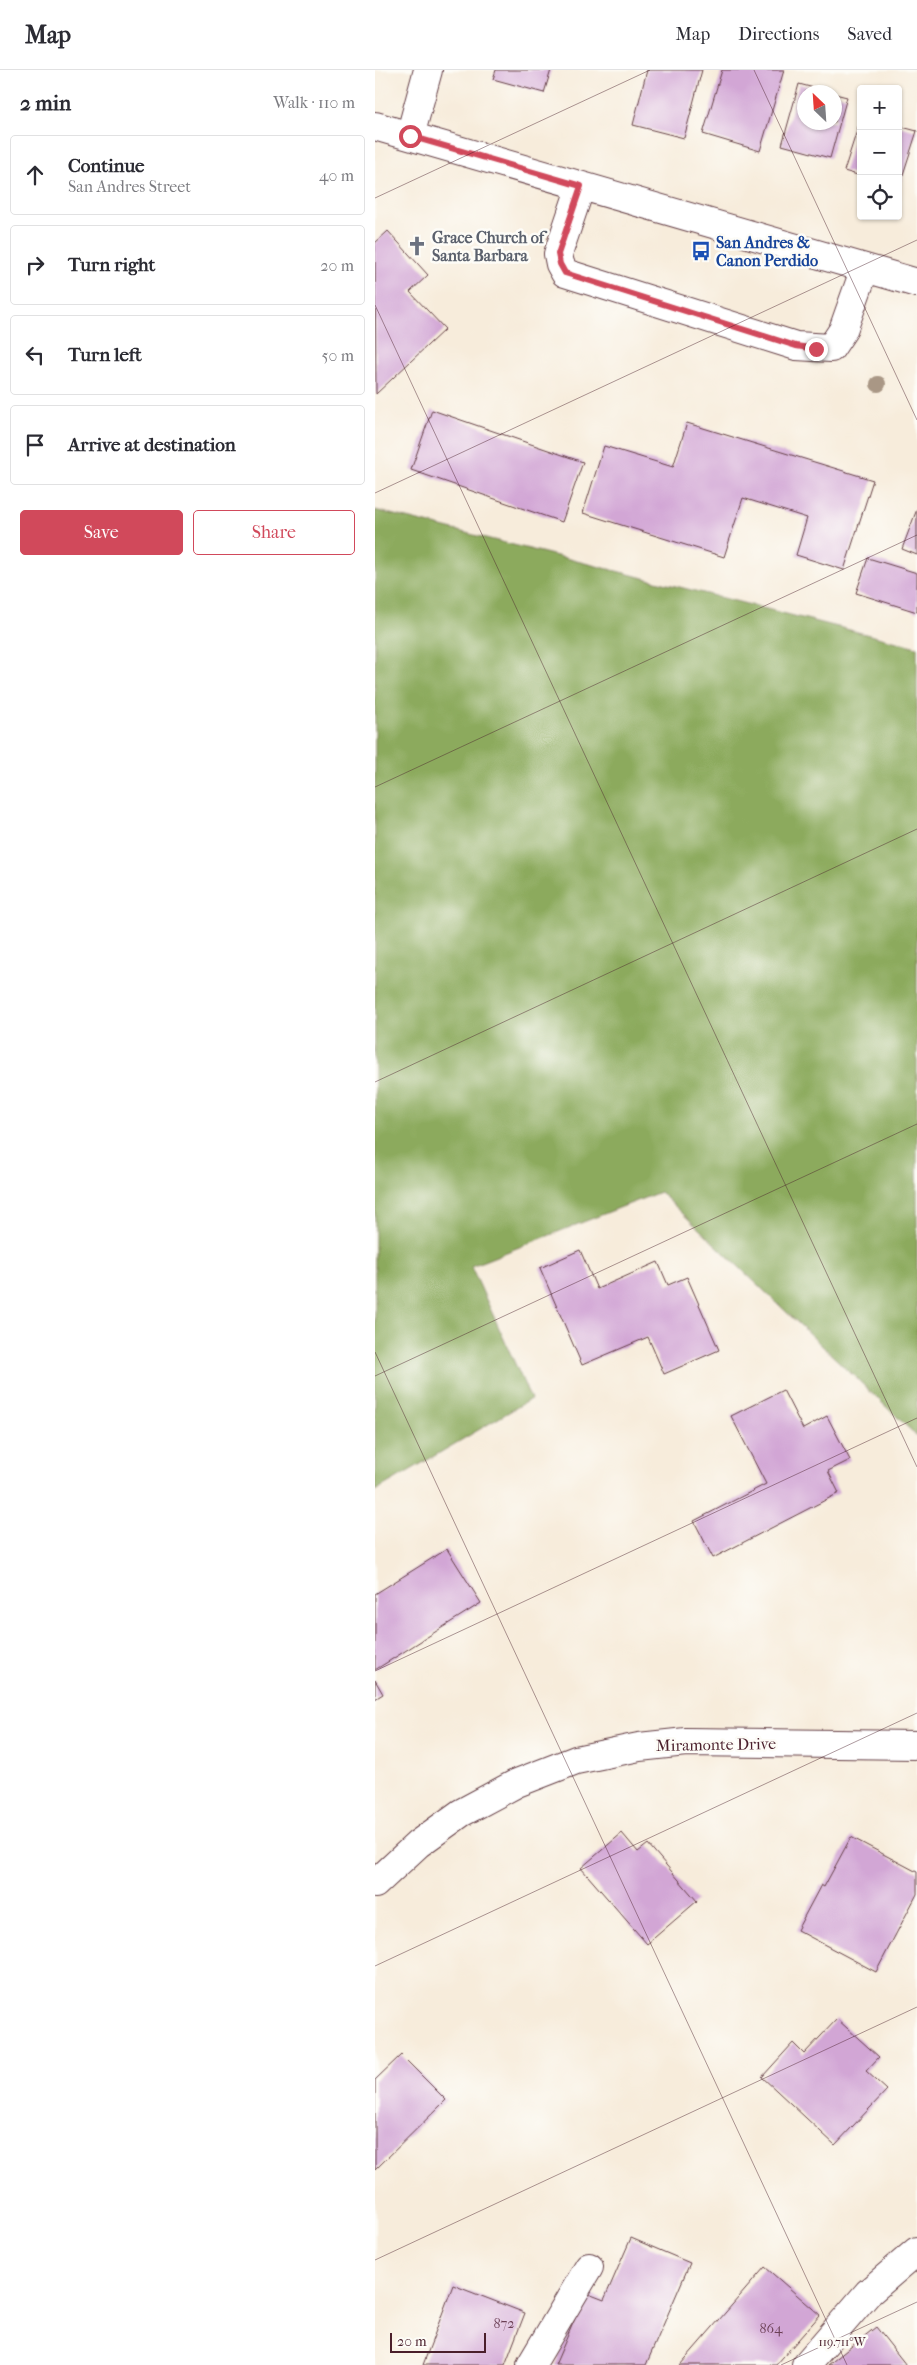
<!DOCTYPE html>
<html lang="en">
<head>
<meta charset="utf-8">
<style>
	:root { --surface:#fff; --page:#f2f2f3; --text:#2b2b33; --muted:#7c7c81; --line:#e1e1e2; --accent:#d1495b }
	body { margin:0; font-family:"IM FELL French Canon",serif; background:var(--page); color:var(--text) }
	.controls { position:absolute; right:15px; top:15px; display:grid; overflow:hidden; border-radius:5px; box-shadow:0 1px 4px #0004 }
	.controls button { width:45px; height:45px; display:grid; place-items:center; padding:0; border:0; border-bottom:1px solid var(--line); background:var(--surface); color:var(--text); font:25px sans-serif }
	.compass { position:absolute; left:422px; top:15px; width:45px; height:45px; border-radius:50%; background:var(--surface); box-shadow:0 1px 4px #0004; rotate:335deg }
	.scale { position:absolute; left:15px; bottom:12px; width:96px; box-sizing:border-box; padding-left:5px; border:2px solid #4a1f2b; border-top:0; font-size:14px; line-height:18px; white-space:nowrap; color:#4a1f2b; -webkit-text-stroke:4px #fdfcf7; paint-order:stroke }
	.stop { position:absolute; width:15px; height:15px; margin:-11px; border:4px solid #d1495b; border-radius:50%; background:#fff }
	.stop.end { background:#d1495b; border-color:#fff; box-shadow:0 1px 5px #0008 }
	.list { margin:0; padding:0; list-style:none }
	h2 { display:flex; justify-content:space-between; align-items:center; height:65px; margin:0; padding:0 20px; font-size:21px }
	h2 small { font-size:16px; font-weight:400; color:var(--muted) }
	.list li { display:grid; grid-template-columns:32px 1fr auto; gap:15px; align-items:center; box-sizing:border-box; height:80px; margin:0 10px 10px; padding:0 10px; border:1px solid var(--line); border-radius:5px }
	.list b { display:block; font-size:19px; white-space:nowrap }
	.list p { margin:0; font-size:16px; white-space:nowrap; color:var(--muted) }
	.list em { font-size:16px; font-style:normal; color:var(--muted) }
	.actions { display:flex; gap:10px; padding:15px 20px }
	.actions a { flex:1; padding:11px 0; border:1px solid var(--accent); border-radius:5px; text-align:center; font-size:18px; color:var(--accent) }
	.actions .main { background:var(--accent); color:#fff }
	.icon { flex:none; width:28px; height:28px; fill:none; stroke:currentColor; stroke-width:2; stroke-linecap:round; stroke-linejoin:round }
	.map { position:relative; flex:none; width:542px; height:2295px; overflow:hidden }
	header { display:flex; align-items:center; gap:30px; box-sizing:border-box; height:70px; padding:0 25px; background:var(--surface); border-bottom:1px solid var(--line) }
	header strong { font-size:24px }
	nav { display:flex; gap:28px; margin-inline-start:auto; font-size:18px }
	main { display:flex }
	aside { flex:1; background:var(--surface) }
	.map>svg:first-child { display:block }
	.forest { fill:#8caa5d; stroke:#6b6444 }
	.building { fill:#d2a6d5 }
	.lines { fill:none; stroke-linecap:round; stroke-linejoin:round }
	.minor-casing { stroke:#643e45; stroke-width:30 }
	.minor { stroke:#fff; stroke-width:28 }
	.tree { fill:#a99785 }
	.route { stroke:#d1495b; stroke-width:6 }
	.ticks { fill:none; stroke:#4a1f2b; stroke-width:1; stroke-opacity:0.45 }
	.labels { text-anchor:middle; stroke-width:5; stroke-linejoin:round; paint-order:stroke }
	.number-label { font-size:14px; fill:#6c4156 }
	.worship-label { font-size:16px; font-weight:bold; fill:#5b616d; stroke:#fdfcf7; text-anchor:start }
	.transit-label { font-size:16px; font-weight:bold; fill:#164399; stroke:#fdfcf7; text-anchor:start }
	.street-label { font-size:16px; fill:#4a1f2b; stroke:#fdfcf7 }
	.ticks-label { font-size:12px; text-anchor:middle; fill:#4a1f2b; stroke:#fdfcf7; stroke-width:5; stroke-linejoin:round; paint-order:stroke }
</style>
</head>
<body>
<header>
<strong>Map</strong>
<nav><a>Map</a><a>Directions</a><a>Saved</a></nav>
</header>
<main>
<aside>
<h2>2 min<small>Walk · 110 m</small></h2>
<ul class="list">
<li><svg class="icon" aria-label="ahead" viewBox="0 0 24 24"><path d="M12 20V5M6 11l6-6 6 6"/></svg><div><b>Continue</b><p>San Andres Street</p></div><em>40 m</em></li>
<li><svg class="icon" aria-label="right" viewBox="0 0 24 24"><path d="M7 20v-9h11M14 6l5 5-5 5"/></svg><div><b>Turn right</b></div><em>20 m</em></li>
<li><svg class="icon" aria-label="left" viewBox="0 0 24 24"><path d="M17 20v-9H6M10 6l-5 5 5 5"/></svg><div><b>Turn left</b></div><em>50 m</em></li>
<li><svg class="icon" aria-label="arrive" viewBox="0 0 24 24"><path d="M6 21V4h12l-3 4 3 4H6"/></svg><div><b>Arrive at destination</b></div></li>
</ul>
<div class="actions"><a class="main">Save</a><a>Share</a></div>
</aside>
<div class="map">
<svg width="542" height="2295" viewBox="0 0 542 2295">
	<rect width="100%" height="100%" fill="#fdfcf7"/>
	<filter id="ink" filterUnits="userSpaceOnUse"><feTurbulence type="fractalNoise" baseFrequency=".02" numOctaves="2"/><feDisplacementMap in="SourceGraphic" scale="10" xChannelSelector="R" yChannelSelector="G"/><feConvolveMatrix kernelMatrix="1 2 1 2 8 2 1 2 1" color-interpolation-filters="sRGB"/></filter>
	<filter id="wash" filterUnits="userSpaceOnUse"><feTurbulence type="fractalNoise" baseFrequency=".0096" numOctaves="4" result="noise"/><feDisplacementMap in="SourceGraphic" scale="20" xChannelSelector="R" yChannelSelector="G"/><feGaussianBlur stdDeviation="1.12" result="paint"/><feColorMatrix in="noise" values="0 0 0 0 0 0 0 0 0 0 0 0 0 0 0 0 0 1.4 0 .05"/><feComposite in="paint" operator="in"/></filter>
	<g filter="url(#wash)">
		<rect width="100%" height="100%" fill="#f7ecdb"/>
		<!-- forest -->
		<path class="forest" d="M0,440L542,577V1366L285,1122L96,1196L156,1329L0,1421Z"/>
		<g id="blocks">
			<!-- building -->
			<path class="building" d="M121,0H176L169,23L118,9Z
				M272,0H327L309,68L258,55Z
				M347,0H409L385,81L328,64Z
				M424,14L454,22H430V52H460V24L472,27L455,88L407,75Z
				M485,51H486V106L469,101Z
				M523,56L542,61L524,117H523Z
				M13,161L53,205L35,222L70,259L1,324L0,173Z
				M57,340L208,392L187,452L36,400Z
				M312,353L498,410L469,500L421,485L432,448L368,428L349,487L208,443L229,376L298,397Z
				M542,439V485L527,479Z
				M493,488L542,503V542L481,523Z
				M205,1180L222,1219L283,1192L293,1215L312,1207L344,1280L289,1304L273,1267L207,1295L165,1198Z
				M408,1320L428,1359L452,1346L475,1390L453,1401L464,1423L338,1488L319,1451L391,1414L356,1346Z
				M72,1479L106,1533L0,1600V1524Z
				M0,1610L8,1624L0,1629Z
				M247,1763L263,1782L273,1774L322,1831L272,1874L206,1798Z
				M476,1767L542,1802V1824L501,1902L422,1860L446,1815L449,1817Z
				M462,1949L504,1987L491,2001L512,2020L460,2075L387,2007L418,1973L429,1984Z
				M26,1985L71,2030L0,2100V2010Z
				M256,2168L315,2193L271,2295H180L211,2223L229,2230Z
				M390,2197L445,2245L401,2295H305Z
				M78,2215L150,2243L130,2295H48Z
				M501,2257L531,2295H453Z"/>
		</g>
	</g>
	<g filter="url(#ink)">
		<use href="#blocks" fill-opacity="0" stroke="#643e45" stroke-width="1"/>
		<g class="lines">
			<defs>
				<path id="minor" d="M0,56L542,213
					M35,66L53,0
					M206,116L183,184L185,194L190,203L421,276L456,278L468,260L490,198
					M0,1814L43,1774L86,1743L142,1713L201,1690L264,1677L311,1672L542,1675
					M156,2295L214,2197
					M431,2295L493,2223L542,2181"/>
			</defs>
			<!-- minor casing -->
			<use href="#minor" class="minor-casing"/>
			<!-- minor -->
			<use href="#minor" class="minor"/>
		</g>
		<!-- trees -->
		<circle class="tree" cx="503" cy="314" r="8"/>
	</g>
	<g class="lines" filter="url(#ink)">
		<!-- route -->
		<path class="route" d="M35,66L206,116L183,184L185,194L190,203L421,276L441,279"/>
	</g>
	<!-- ticks -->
	<path class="ticks" d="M379,0L542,350M0,128L275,0M0,235L542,1397M0,423L542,170M0,717L542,465M0,1012L542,759M0,1282L472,2295M0,1306L542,1054M0,1601L542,1348M0,1896L542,1643M0,2190L542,1937M406,2295L542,2232"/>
	<!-- icons -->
	<defs>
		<symbol id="church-bare" viewBox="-9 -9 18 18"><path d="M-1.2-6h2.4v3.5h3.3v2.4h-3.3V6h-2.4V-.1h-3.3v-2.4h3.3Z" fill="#6b7280" stroke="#fdfcf7" stroke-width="2.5" paint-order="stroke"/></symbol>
		<symbol id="bus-bare" viewBox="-9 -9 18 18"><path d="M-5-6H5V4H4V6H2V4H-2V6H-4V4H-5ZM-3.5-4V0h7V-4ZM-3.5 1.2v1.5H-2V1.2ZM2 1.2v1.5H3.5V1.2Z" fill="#1a4fb4" stroke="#fdfcf7" stroke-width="2.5" paint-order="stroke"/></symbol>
	</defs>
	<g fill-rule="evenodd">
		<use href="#church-bare" x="28" y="162" width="28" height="28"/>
		<use href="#bus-bare" x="312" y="167" width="28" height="28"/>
	</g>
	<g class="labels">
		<!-- number labels -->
		<g class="number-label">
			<text x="129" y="2258">872</text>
			<text x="396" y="2263">864</text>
		</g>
		<!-- worship labels -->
		<g class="worship-label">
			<text x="57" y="173">Grace Church of<tspan x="57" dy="18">Santa Barbara</tspan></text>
		</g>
		<!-- transit labels -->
		<g class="transit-label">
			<text x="341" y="178">San Andres &amp;<tspan x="341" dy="18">Canon Perdido</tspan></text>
		</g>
		<!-- street labels -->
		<g class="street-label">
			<text transform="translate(341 1674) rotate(-1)" y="6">Miramonte Drive</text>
		</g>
	</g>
	<g class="ticks-label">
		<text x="467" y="2276">119.711°W</text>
	</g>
</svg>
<div class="controls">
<button>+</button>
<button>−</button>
<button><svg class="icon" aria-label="locate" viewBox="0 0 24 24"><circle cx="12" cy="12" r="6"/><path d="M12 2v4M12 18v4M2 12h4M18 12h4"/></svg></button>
</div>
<svg class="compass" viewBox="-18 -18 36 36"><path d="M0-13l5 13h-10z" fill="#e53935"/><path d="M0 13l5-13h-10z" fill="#7c7c81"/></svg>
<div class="scale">20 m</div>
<div class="stop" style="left:35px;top:66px"></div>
<div class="stop end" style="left:441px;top:279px"></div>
</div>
</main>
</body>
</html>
